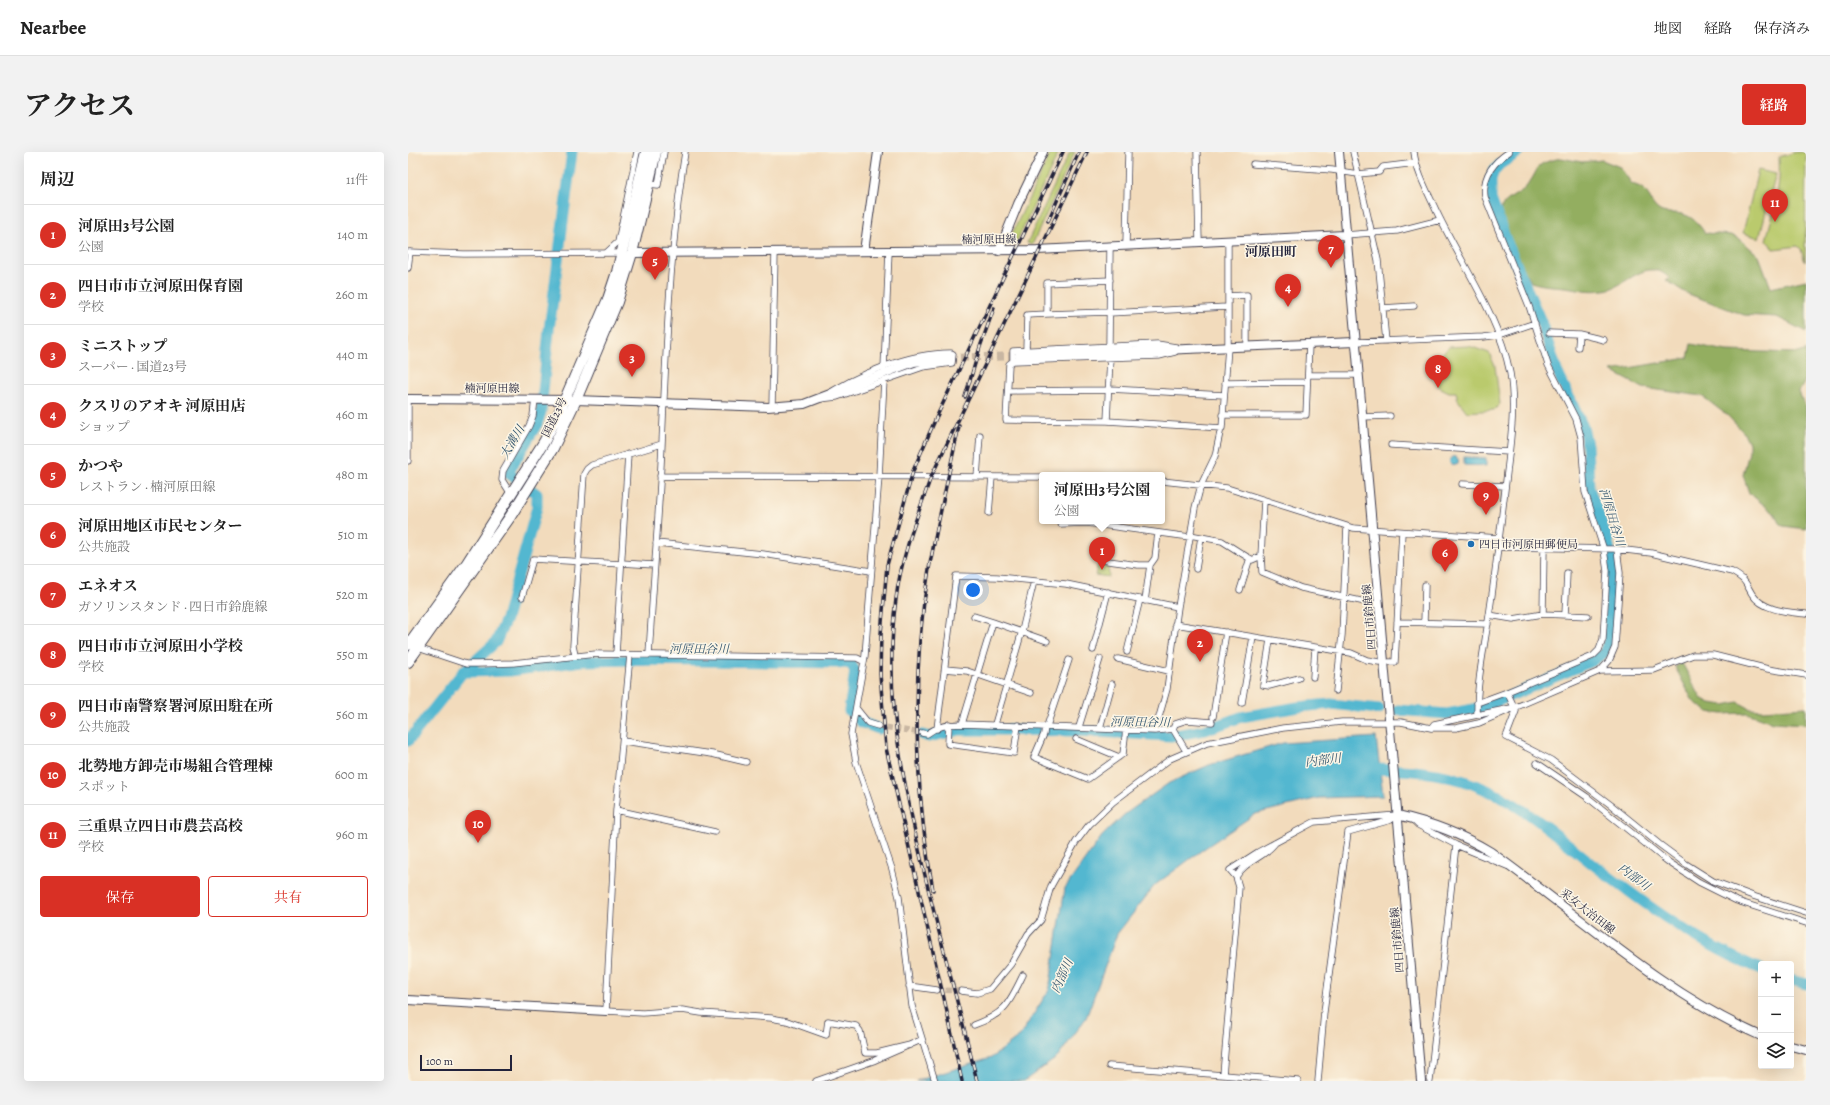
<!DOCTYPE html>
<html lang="ja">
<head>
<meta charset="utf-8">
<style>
	:root { --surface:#fff; --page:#f2f2f2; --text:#222; --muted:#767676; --line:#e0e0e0; --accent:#d93025 }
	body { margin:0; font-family:Alegreya,"Noto Serif JP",serif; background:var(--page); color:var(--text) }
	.controls { position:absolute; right:12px; bottom:12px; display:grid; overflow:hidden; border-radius:4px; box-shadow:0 4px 16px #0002 }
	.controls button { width:36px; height:36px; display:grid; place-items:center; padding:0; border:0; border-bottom:1px solid var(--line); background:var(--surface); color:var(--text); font:20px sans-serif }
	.scale { position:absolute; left:12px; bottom:10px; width:92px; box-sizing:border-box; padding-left:4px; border:2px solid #22223b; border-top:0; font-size:11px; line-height:14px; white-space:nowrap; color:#22223b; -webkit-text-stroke:3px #fcf5e5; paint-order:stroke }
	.you { position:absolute; left:565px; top:438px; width:14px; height:14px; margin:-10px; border:3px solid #fff; border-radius:50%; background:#1a73e8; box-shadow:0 0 0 6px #1a73e833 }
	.badge { display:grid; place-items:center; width:26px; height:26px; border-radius:50%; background:var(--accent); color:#fff; font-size:13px; font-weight:700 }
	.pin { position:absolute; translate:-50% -33px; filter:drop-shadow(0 1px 2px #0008) }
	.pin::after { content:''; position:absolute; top:21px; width:14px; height:12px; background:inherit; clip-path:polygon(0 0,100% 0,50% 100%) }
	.popup { position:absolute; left:631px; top:320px; width:126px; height:52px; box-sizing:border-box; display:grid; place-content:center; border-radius:4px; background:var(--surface); filter:drop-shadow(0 1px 3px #0005); font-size:13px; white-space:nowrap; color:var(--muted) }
	.popup b { font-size:15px; color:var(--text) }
	.popup::after { content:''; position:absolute; left:50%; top:100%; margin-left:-8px; border:8px solid transparent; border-top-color:var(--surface) }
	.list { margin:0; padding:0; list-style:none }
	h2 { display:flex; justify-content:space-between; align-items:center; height:52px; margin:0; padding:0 16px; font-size:17px }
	h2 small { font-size:13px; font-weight:400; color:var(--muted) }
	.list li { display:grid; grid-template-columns:26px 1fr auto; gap:12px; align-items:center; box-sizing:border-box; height:60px; padding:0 16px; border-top:1px solid var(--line) }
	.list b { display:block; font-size:15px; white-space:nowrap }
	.list p { margin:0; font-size:13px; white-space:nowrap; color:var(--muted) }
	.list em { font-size:13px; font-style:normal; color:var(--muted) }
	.actions { display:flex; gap:8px; padding:12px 16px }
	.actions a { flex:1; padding:9px 0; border:1px solid var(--accent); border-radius:4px; text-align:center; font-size:14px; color:var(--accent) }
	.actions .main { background:var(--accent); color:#fff }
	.icon { flex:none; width:22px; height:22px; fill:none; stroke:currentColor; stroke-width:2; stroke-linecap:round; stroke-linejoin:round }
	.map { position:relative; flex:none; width:1398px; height:929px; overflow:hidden; border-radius:4px }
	header { display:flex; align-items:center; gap:24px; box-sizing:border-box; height:56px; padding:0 20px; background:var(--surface); border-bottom:1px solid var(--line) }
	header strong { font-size:19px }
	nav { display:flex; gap:22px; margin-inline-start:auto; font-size:14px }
	.intro { display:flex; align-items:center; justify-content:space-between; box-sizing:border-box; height:96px; padding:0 24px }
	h1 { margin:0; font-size:28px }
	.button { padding:10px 18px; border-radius:4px; background:var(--accent); color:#fff; font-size:14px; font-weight:700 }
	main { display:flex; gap:24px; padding:0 24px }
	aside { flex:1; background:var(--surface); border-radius:4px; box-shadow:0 4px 16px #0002 }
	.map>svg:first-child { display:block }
	.green { fill:#baca6d; stroke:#6e7654 }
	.forest { fill:#93ae60; stroke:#5a684e }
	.water { fill:#52b7d0; stroke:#3a6c86 }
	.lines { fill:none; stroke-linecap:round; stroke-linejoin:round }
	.river { stroke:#52b7d0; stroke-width:11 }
	.street-tunnel { stroke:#c8b6a2; stroke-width:5.5; stroke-dasharray:5.5 3; stroke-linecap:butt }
	.secondary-tunnel { stroke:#c8b6a2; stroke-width:8; stroke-dasharray:8 4; stroke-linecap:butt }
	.street-casing { stroke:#413e4e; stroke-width:7 }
	.secondary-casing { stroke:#413e4e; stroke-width:10 }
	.highway-casing { stroke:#413e4e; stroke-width:12 }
	.street { stroke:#fff; stroke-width:5.5 }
	.secondary { stroke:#fff; stroke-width:8 }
	.highway { stroke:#fff; stroke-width:10 }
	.rail-casing { stroke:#22223b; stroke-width:3.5 }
	.rail { stroke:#fcf5e5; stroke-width:2; stroke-dasharray:6; stroke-linecap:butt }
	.poi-dot { fill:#1f6fb2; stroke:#fcf5e5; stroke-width:1.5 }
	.labels { text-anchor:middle; stroke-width:3; stroke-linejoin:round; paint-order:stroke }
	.street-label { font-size:11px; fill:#22223b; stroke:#fcf5e5 }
	.poi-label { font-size:11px; fill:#22223b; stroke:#fcf5e5; text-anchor:start }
	.water-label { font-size:12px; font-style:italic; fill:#33566f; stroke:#fcf5e5 }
	.quarter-label { font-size:13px; font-weight:bold; fill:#22223b; stroke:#fcf5e5 }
</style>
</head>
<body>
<header>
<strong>Nearbee</strong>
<nav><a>地図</a><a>経路</a><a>保存済み</a></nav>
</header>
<div class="intro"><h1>アクセス</h1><a class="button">経路</a></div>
<main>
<aside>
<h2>周辺<small>11件</small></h2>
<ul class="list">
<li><span class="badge">1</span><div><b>河原田3号公園</b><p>公園</p></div><em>140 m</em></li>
<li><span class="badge">2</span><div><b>四日市市立河原田保育園</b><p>学校</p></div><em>260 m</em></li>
<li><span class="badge">3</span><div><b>ミニストップ</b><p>スーパー · 国道23号</p></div><em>440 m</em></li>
<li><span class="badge">4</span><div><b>クスリのアオキ 河原田店</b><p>ショップ</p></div><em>460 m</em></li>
<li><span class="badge">5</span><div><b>かつや</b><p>レストラン · 楠河原田線</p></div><em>480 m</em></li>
<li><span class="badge">6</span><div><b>河原田地区市民センター</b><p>公共施設</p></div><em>510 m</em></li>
<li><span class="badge">7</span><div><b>エネオス</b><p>ガソリンスタンド · 四日市鈴鹿線</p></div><em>520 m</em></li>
<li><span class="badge">8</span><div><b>四日市市立河原田小学校</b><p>学校</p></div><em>550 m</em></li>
<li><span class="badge">9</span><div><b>四日市南警察署河原田駐在所</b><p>公共施設</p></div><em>560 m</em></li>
<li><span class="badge">10</span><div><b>北勢地方卸売市場組合管理棟</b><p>スポット</p></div><em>600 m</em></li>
<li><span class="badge">11</span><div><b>三重県立四日市農芸高校</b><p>学校</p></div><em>960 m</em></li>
</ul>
<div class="actions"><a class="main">保存</a><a>共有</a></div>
</aside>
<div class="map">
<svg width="1398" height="929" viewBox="0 0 1398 929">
	<rect width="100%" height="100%" fill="#fcf5e5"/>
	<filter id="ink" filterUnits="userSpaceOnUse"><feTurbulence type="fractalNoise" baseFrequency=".025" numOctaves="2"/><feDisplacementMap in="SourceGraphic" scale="8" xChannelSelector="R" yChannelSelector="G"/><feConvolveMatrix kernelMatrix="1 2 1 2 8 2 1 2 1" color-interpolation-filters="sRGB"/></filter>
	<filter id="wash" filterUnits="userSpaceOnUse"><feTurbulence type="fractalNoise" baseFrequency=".012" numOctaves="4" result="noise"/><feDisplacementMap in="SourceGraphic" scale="16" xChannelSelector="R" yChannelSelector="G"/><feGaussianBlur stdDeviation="0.9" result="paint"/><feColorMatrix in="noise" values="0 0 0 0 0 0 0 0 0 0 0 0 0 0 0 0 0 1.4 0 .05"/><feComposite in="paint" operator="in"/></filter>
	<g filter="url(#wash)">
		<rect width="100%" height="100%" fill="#f2dbbc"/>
		<!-- green -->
		<path class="green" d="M643,0H651L608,91L601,88Z
			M662,0H667L624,93L619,91Z
			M1388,0H1398L1397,110L1393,97L1390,94L1366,97L1358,88C1366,58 1373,38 1371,5Z
			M1350,18L1368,22L1351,86L1335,81Z
			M1061,194L1081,201L1087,214L1092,252L1086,258L1059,260L1050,248L1048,240H1041L1029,234L1033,203L1041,195Z
			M691,409L698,410L700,412L701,425L687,423Z"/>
		<!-- forest -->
		<path class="forest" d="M1153,6L1174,10L1194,8L1212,15L1224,32C1246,38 1238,50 1252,59C1256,61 1260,61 1264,61C1281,61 1288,68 1297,81L1323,83L1332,87L1351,104L1363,136L1398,128V180L1369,165L1336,163L1278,141L1258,128L1262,127C1239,102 1218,136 1196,138C1179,140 1172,137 1157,135C1145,134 1135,134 1123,130C1114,113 1084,74 1094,55C1098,46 1112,42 1118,35C1135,14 1122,13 1153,6Z
			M1283,192L1319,199L1391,201L1398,198V227L1391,240L1398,256V377L1375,374L1371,371L1366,361L1341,341L1335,323L1341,300V291L1336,281L1320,264L1294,244L1235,236L1203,219L1280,206Z
			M1274,511L1293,546L1302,551L1316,553L1330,550L1343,557L1354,558L1398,555V572L1365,570L1339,561L1314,562L1300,560L1285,549L1267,515Z"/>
		<!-- water -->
		<path class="water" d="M1041.5 309a4.5 4.5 0 1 1 9 0a4.5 4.5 0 1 1-9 0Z
			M1056,305L1078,306V314L1056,313Z
			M968,585L975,644L911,646L847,662L797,696L747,733L709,782L678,866L650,905L616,929H508L583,906L611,885L641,838L657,736L694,684L717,662L761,631L801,613L875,591Z"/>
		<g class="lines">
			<!-- river -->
			<path class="river" d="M55,520L102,519L174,509L229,508L437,511L443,512L447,519L441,559L453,570L471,577
				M990,558L1039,562L1076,555L1184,509L1196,501L1200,490L1204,410L1199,386L1181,336L1179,293L1175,275L1149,219L1134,172L1098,88L1083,47V27L1086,19L1092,12L1111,0
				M514,583L521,585L551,578H596L672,579L763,584L797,578L833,565L890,555L923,552L971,557
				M0,589L55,520L88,490L98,467L129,355V342L100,321L129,272L133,260L141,178L164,0
				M957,617C993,617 1033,619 1067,633C1110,649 1147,682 1182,710C1235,751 1290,792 1353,817
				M1383,828L1398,832"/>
		</g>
	</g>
	<g filter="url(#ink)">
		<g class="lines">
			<!-- street-tunnel -->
			<path class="street-tunnel" d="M470,574L514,581
				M529,838L553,839"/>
			<!-- secondary-tunnel -->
			<path class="secondary-tunnel" d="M540,206L611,204"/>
			<defs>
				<path id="street" d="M789,0L791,90
					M945,0L970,108L978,189
					M1006,0C1008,18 1018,37 1026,54C1051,109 1090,160 1102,221C1108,256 1102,293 1098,329C1093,372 1088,415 1082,457C1077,492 1069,527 1069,562
					M1101,0C1084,11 1074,25 1077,45L1121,154L1140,213L1168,267L1173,285L1177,340L1196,398L1199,419L1195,487L1191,498L1185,504L1099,540L1108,559L1098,585L1143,608L1203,653L1251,692L1278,712L1305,729L1345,744L1398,761
					M845,12L924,18L950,22L971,20L975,15L1008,11
					M241,32L250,33L256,0
					M937,83L989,79L1032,68
					M718,93L720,0
					M0,100L56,102L216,101
					M198,101L210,90L229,0
					M0,116L2,100
					M820,144L839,143V194
					M975,156L1006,154
					M701,161L819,155
					M639,162L701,160
					M1141,181L1171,182L1196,188
					M947,190L1076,185L1091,183L1127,171
					M701,194L702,94
					M768,195L749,192L605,199V209L601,212L598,268L699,269L814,276L820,195V89
					M1170,195L1171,182
					M618,198L619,163L639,162V131L702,128
					M543,201L545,202L544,211L515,215L429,245L412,247C448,223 499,201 543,201Z
					M605,209L751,204L767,200
					M476,216L481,99
					M900,223H950
					M476,228L471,324L457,504L443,582L448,610L484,717L491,745L504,854L527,929
					M817,231L899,230
					M701,237L816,243
					M600,239L701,238
					M364,255L367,100
					M814,263H898L901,192
					M954,265L982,264
					M699,269L702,205
					M983,293L1101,300
					M0,309V247
					M252,324L634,325
					M569,325L572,283
					M754,329L819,336L945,376L1091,386
					M1054,332L1097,334
					M103,342L94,328L95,319L121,274L125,264L127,247
					M581,361L584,325
					M653,372L679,371L782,385
					M782,383L814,389L844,408L853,404L856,348
					M248,391L355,402L463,419
					M1090,395L1209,397L1243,401L1324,420C1337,427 1337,430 1344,442C1355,459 1381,460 1398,462
					M853,404L854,420L893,436L971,453
					M693,408L730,413H742L747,406L750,381
					M213,411L246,413
					M788,417L793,385
					M832,438L842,406
					M114,445L125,407L213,412
					M737,449L742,413
					M1135,462L1136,396
					M1081,463L1105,467L1135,462L1180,464
					M1157,463L1159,421
					M585,470L639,489
					M989,470L1080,472
					M1016,471L1017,433
					M767,472L943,501L959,508L971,510
					M862,488L855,533L861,534L891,526
					M10,496L58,512H69L105,511L188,502L449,506L455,509
					M685,498L700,440
					M719,500L732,447
					M208,502L220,302
					M167,503L165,494L176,322L179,317L184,313L254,292
					M222,503L208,658L198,859L235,861L274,858L293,861L363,866L379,869L418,883L420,869L448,874L452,879L457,901H469L502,893
					M241,503C245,433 251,362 254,292C258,197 262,94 277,0
					M710,507L761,519
					M981,510H987L994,380
					M537,517L559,519L623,541
					M1192,519L1201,509L1207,495L1212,421L1209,397
					M905,525L907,496
					M928,539L934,483L939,375
					M834,551L845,485
					M1069,551L1099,540
					M448,556L460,571L470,574
					M805,565L818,480
					M541,572L540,592L606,601L610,573
					M554,572L585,470L566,464
					M587,572L614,479L626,429
					M637,574L636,582L626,605L680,627L715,602L718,577
					M639,574L661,508
					M671,575L692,507
					M692,576L704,532
					M1023,576L1026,572L1103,556
					M529,577L548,424L589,425L658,432L770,455
					M765,577L767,572L779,568L804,570
					M747,579L759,537L770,455L787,356L793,333L807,304L813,276
					M514,581L519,582C529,574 542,572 554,572L747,579L765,577L778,599
					M668,587L711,605
					M215,589L304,602L338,610
					M1129,611L1179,645L1259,709L1291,730L1329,749L1398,771
					M208,658L307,680
					M1005,668L1010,673L1048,693L1099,714
					M828,725L822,718L850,700L906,670L989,663
					M501,834L529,838
					M553,839L569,841L582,837L603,812L620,782L633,768L643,734L668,690L681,673L705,650L762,607L799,591L875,576L934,570H993L1023,576H1048L1071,571L1192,519L1246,518L1285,503H1305L1360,517L1398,523
					M566,873C597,862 601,852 615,823
					M701,914L890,929
					M815,923L831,735L828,725C837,709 856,706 867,691
					M408,929L465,909L513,888
					M910,929L916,860L940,680L983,668L989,663
					M1022,929L1048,693"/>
				<path id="secondary" d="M931,0L1013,929
					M456,99L470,0
					M591,99L610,52L635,0
					M224,101L629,98L937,83
					M611,204L947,190
					M0,247L168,248L360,255L396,252L506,210L540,206
					M989,663C1021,670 1055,683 1083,700C1170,762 1254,841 1353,884
					M0,848L198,859
					M1383,894L1398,898"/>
				<path id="highway" d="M0,493L59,411L136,290L151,261L200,147L209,120L238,0
					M0,510L102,365L145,296L168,248L209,150L224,101L248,0"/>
			</defs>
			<!-- street casing -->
			<use href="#street" class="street-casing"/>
			<!-- secondary casing -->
			<use href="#secondary" class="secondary-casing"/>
			<!-- highway casing -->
			<use href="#highway" class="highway-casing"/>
			<!-- street -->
			<use href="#street" class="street"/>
			<!-- secondary -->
			<use href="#secondary" class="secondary"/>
			<!-- highway -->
			<use href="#highway" class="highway"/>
			<defs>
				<path id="rail" d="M640,69L671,0
					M557,245L572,195L586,156
					M525,738C506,635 503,520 521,417C530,369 541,322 551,274
					M534,837L554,929
					M535,843L478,596L472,522L473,482L479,413L505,319L528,266L655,0
					M569,929C549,844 524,761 506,675C489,599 477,525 488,447C493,405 509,365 523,325L679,0"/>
			</defs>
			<!-- rail casing -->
			<use href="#rail" class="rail-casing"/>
			<!-- rail -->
			<use href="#rail" class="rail"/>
		</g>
	</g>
	<!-- markers -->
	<circle class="poi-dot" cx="1063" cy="392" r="4"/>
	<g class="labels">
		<!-- street labels -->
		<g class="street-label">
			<text transform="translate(581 87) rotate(-1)" y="4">楠河原田線</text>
			<text x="84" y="240">楠河原田線</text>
			<text transform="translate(146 265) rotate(-64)" y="4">国道23号</text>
			<text transform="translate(961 465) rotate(-95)" y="4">四日市鈴鹿線</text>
			<text transform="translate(1180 759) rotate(38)" y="4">采女大治田線</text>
			<text transform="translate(989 788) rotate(-95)" y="4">四日市鈴鹿線</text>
		</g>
		<!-- poi labels -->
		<g class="poi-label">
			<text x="1071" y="396">四日市河原田郵便局</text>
		</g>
		<!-- water labels -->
		<g class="water-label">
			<text transform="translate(104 290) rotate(-59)" y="4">大溝川</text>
			<text transform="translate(1204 365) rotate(73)" y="4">河原田谷川</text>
			<text x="291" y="501">河原田谷川</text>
			<text transform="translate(732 570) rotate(1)" y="4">河原田谷川</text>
			<text transform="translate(915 608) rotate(-7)" y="4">内部川</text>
			<text transform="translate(1226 725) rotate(37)" y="4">内部川</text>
			<text transform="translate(654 824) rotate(-66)" y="4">内部川</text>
		</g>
		<!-- quarter labels -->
		<g class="quarter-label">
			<text x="863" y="104">河原田町</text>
		</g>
	</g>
</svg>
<div class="controls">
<button>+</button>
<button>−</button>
<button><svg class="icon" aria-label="layers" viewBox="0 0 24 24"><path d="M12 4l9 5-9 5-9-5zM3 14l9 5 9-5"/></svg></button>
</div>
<div class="scale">100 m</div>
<div class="you"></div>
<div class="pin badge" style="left:694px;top:418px">1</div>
<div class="popup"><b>河原田3号公園</b>公園</div>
<div class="pin badge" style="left:792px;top:510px">2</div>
<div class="pin badge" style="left:224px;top:225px">3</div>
<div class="pin badge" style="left:880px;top:155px">4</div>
<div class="pin badge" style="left:247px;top:128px">5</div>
<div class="pin badge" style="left:1037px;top:420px">6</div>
<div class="pin badge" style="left:923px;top:116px">7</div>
<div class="pin badge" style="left:1030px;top:236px">8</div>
<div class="pin badge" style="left:1078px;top:363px">9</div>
<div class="pin badge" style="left:70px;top:691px">10</div>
<div class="pin badge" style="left:1367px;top:70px">11</div>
</div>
</main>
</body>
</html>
